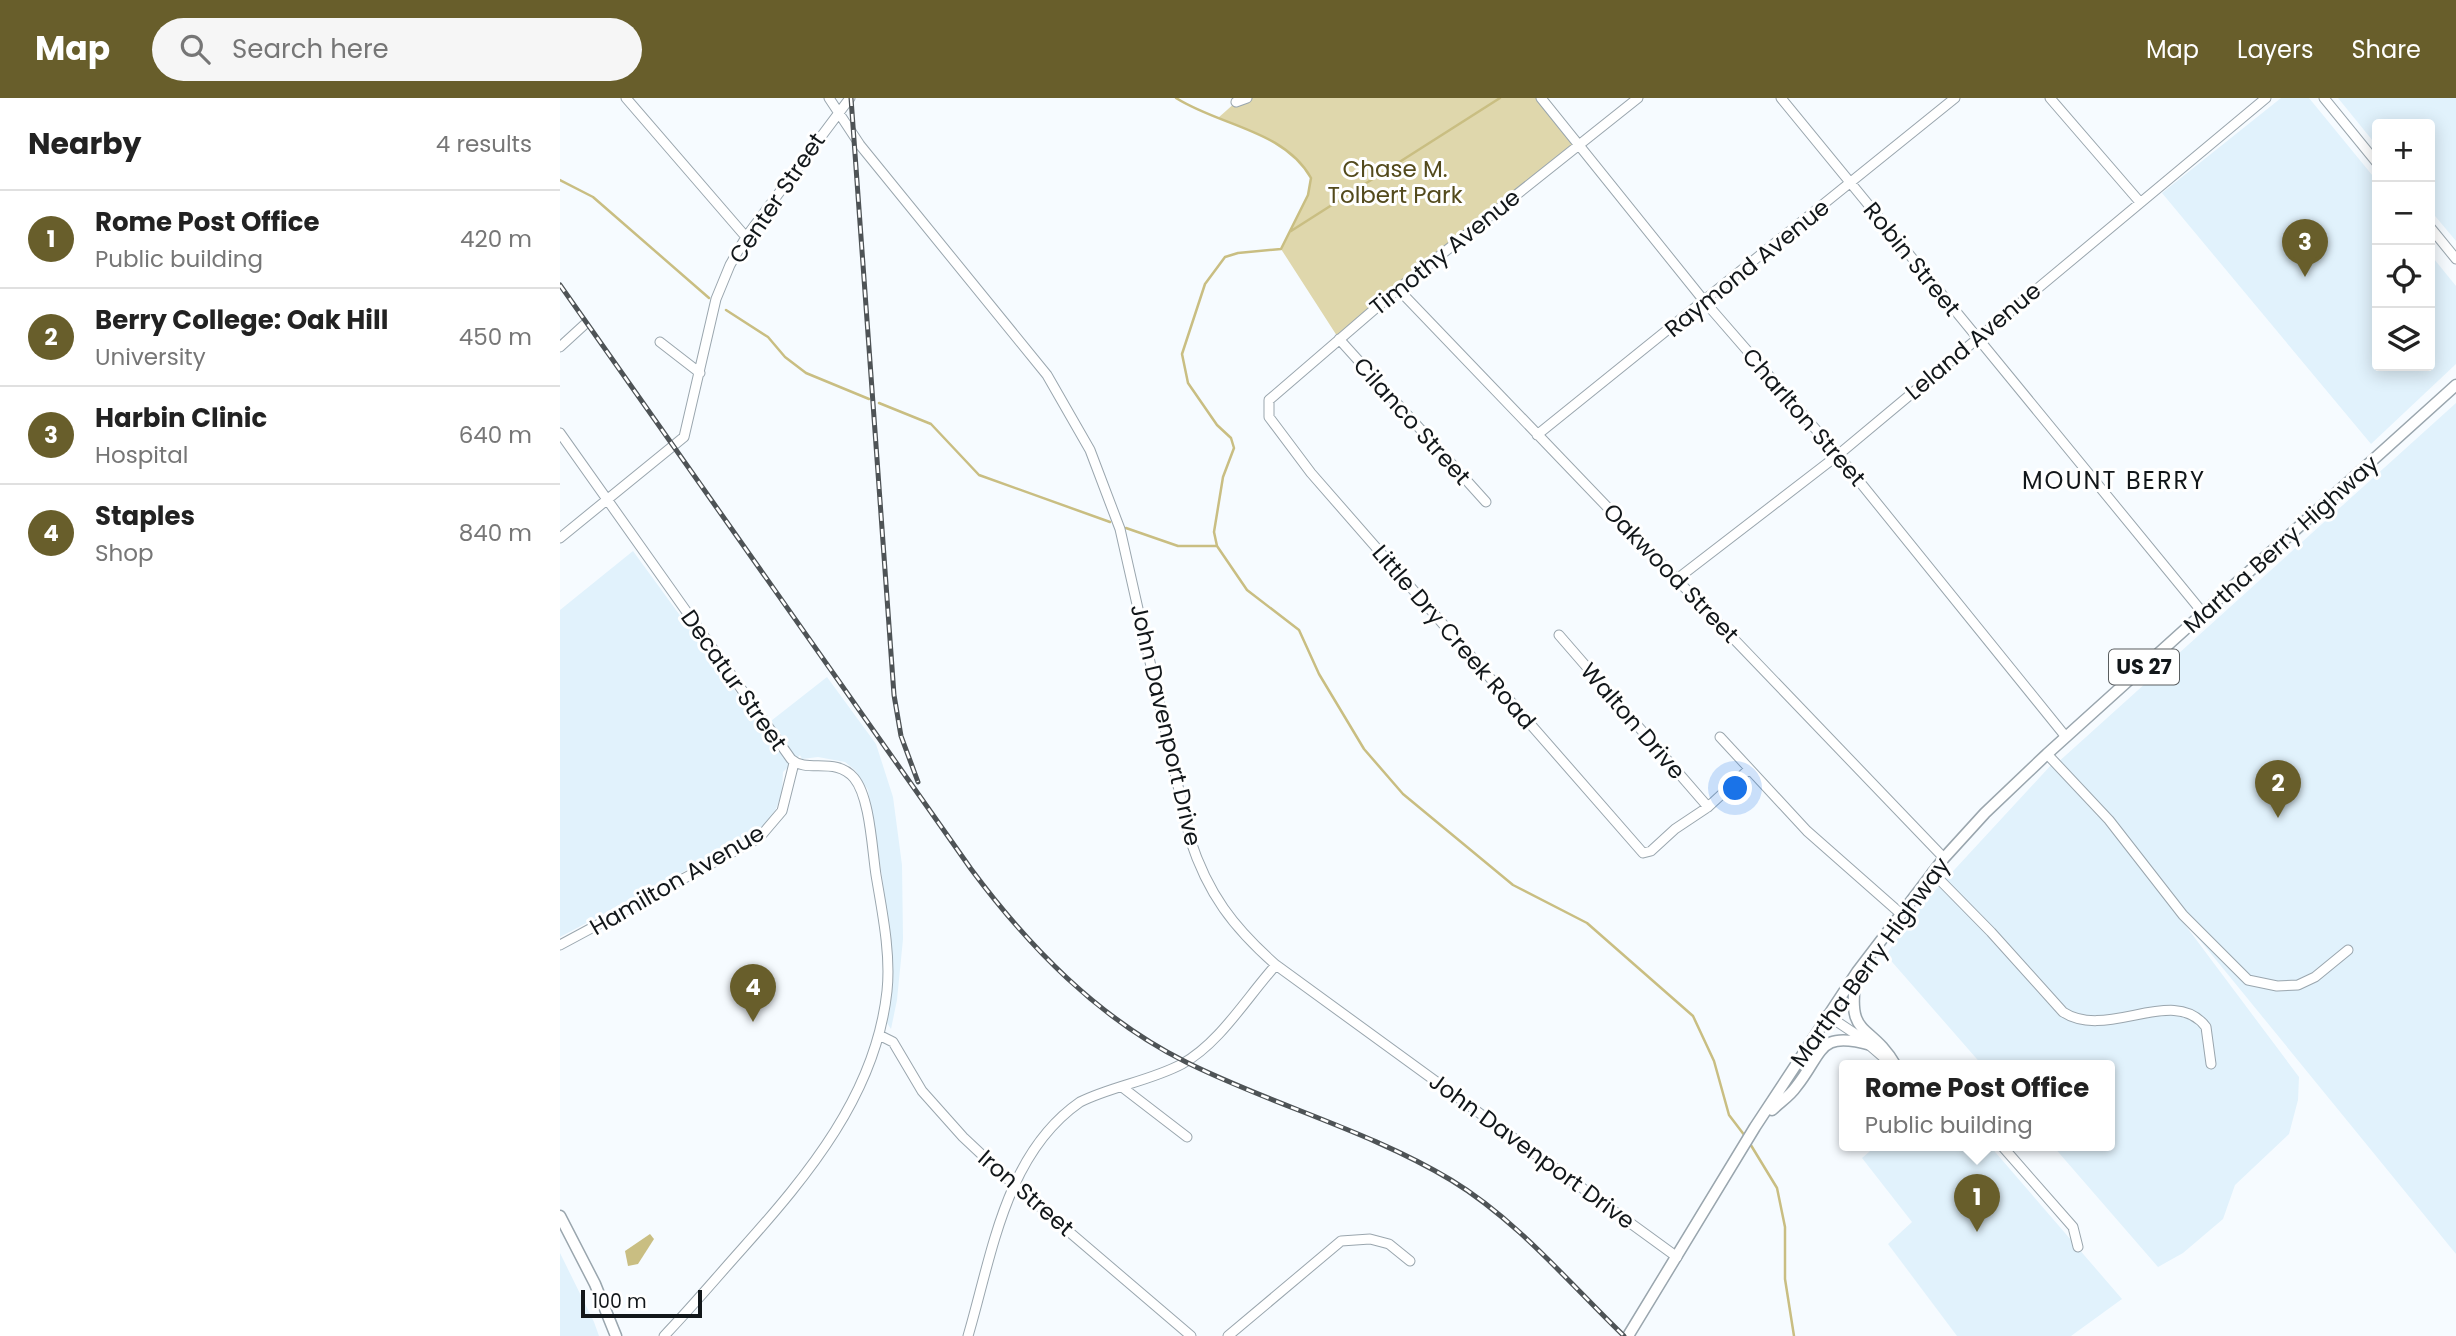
<!DOCTYPE html>
<html lang="en">
<head>
<meta charset="utf-8">
<style>
	:root { --surface:#fff; --page:#f6f6f6; --text:#222; --muted:#767676; --line:#e0e0e0; --accent:#685e2b }
	body { margin:0; font-family:Poppins,sans-serif; background:var(--page); color:var(--text) }
	.controls { position:absolute; right:21px; top:21px; display:grid; overflow:hidden; border-radius:7px; box-shadow:0 4px 18px #0003 }
	.controls button { width:63px; height:63px; display:grid; place-items:center; padding:0; border:0; border-bottom:2px solid var(--line); background:var(--surface); color:var(--text); font:35px sans-serif }
	.scale { position:absolute; left:21px; bottom:18px; width:121px; box-sizing:border-box; padding-left:7px; border:4px solid #12171a; border-top:0; font-size:19px; line-height:24px; white-space:nowrap; color:#12171a; -webkit-text-stroke:5px #fff; paint-order:stroke }
	.you { position:absolute; left:1176px; top:691px; width:24px; height:24px; margin:-18px; border:5px solid #fff; border-radius:50%; background:#1a73e8; box-shadow:0 0 0 10px #1a73e833 }
	.badge { display:grid; place-items:center; width:46px; height:46px; border-radius:50%; background:var(--accent); color:#fff; font-size:23px; font-weight:700 }
	.pin { position:absolute; translate:-50% -58px; filter:drop-shadow(0 2px 4px #0008) }
	.pin::after { content:''; position:absolute; top:37px; width:24px; height:21px; background:inherit; clip-path:polygon(0 0,100% 0,50% 100%) }
	.popup { position:absolute; left:1279px; top:962px; width:276px; height:91px; box-sizing:border-box; display:grid; place-content:center; border-radius:7px; background:var(--surface); filter:drop-shadow(0 2px 5px #0005); font-size:23px; white-space:nowrap; color:var(--muted) }
	.popup b { font-size:26px; color:var(--text) }
	.popup::after { content:''; position:absolute; left:50%; top:100%; margin-left:-14px; border:14px solid transparent; border-top-color:var(--surface) }
	.list { margin:0; padding:0; list-style:none }
	h2 { display:flex; justify-content:space-between; align-items:center; height:91px; margin:0; padding:0 28px; font-size:30px }
	h2 small { font-size:23px; font-weight:400; color:var(--muted) }
	.list li { display:grid; grid-template-columns:46px 1fr auto; gap:21px; align-items:center; box-sizing:border-box; height:98px; padding:0 28px; border-top:2px solid var(--line) }
	.list b { display:block; font-size:26px; white-space:nowrap }
	.list p { margin:0; font-size:23px; white-space:nowrap; color:var(--muted) }
	.list em { font-size:23px; font-style:normal; color:var(--muted) }
	.icon { flex:none; width:38px; height:38px; fill:none; stroke:currentColor; stroke-width:2; stroke-linecap:round; stroke-linejoin:round }
	.map { position:relative; flex:none; width:1896px; height:1238px; overflow:hidden }
	header { display:flex; align-items:center; gap:42px; box-sizing:border-box; height:98px; padding:0 35px; background:var(--accent); color:#fff }
	header strong { font-size:33px }
	nav { display:flex; gap:38px; margin-inline-start:auto; font-size:24px }
	.search { width:490px; height:63px; background:var(--page); display:flex; align-items:center; gap:18px; box-sizing:border-box; padding:0 24px; border-radius:38px; color:var(--muted); font-size:26px }
	main { display:flex }
	aside { flex:1; background:var(--surface) }
	.map>svg:first-child { display:block }
	.built { fill:#e1f2fc }
	.green { fill:#dfd7ac }
	.water { fill:#c9be82 }
	.lines { fill:none; stroke-linecap:round; stroke-linejoin:round }
	.stream { stroke:#c9be82; stroke-width:2.5 }
	.minor-casing { stroke:#9aa6ae; stroke-width:11 }
	.major-casing { stroke:#9aa6ae; stroke-width:13 }
	.minor { stroke:#fff; stroke-width:9 }
	.major { stroke:#fff; stroke-width:10 }
	.rail-casing { stroke:#4e5356; stroke-width:5 }
	.rail { stroke:#fff; stroke-width:2.5; stroke-dasharray:8; stroke-linecap:butt }
	.labels { text-anchor:middle; stroke-width:6; stroke-linejoin:round; paint-order:stroke }
	.shield { fill:#fff; stroke:#595d5f; stroke-width:2 }
	.shield-label { font-size:21px; font-weight:bold; fill:#12171a }
	.park-label { font-size:23px; fill:#534a1c; stroke:#fff }
	.street-label { font-size:23px; fill:#12171a; stroke:#fff }
	.neighbourhood-label { font-size:24px; letter-spacing:2px; fill:#12171a; stroke:#fff }
</style>
</head>
<body>
<header>
<strong>Map</strong>
<div class="search"><svg class="icon" aria-label="search" viewBox="0 0 24 24"><circle cx="10" cy="10" r="6"/><path d="M15 15l6 6"/></svg>Search here</div>
<nav><a>Map</a><a>Layers</a><a>Share</a></nav>
</header>
<main>
<aside>
<h2>Nearby<small>4 results</small></h2>
<ul class="list">
<li><span class="badge">1</span><div><b>Rome Post Office</b><p>Public building</p></div><em>420 m</em></li>
<li><span class="badge">2</span><div><b>Berry College: Oak Hill</b><p>University</p></div><em>450 m</em></li>
<li><span class="badge">3</span><div><b>Harbin Clinic</b><p>Hospital</p></div><em>640 m</em></li>
<li><span class="badge">4</span><div><b>Staples</b><p>Shop</p></div><em>840 m</em></li>
</ul>
</aside>
<div class="map">
<svg width="1896" height="1238" viewBox="0 0 1896 1238">
	<rect width="100%" height="100%" fill="#f6fbff"/>
	<!-- built -->
	<path class="built" d="M1721,0H1749L1817,83V268H1870V156L1896,188V266L1811,346L1602,95Z
		M1778,0H1896V143L1870,112V26H1817V48Z
		M1896,305V1156L1599,792L1739,979L1738,1002L1729,1036L1675,1087L1663,1121L1623,1155L1598,1169L1493,1048H1550V968H1423L1326,857L1359,810L1492,666L1537,718L1495,667Z
		M73,453L202,630L267,579L316,646L333,699L342,767L343,841L337,902L331,931L327,925L332,876L322,778L308,692L295,672L285,664L258,659L242,661L240,657L223,674L222,695L216,711L200,733L0,839V512Z
		M1316,1048H1430L1562,1201L1511,1238H1397L1328,1146L1352,1124L1302,1060Z
		M0,1155L34,1224L39,1238H0Z"/>
	<!-- green -->
	<path class="green" d="M687,0H981L1018,46L779,241L721,151L748,97L751,80C733,48 692,32 658,20L676,4Z"/>
	<!-- water -->
	<path class="water" d="M90,1136L94,1141L78,1166L68,1168L65,1153Z"/>
	<g class="lines">
		<!-- stream -->
		<path class="stream" d="M616,0C660,28 724,32 751,80L748,97L721,151L678,155L665,159L645,186L622,256L628,285L657,327L671,340L674,350L663,379L654,434L657,448L687,492L739,532L759,576L804,651L843,696L953,787L1027,825L1133,918L1154,963L1169,1017L1185,1038
			M0,82L33,99L149,200
			M731,133L940,0
			M166,212L208,239L225,259L246,275L309,301
			M319,305L371,326L419,377L550,424
			M566,430L618,448H657
			M1189,1044L1217,1090L1225,1129V1181L1234,1238"/>
		<defs>
			<path id="minor" d="M66,0L186,139
				M269,0L300,47L487,277L530,352L560,431L630,741C648,796 673,829 716,867L1117,1159
				M981,0L1145,204L1278,357L1506,639
				M1078,0L838,191L709,302V319L751,375L1083,755L1091,753L1115,731L1148,709L1188,672
				M1221,0L1643,515
				M1490,0L1579,103
				M1764,0L1817,65
				M676,4L687,0
				M1870,129L1896,161
				M838,191L1384,760
				M779,241L926,404
				M100,244L140,275
				M0,249L24,227
				M0,335L231,661C247,676 275,658 294,680C310,699 312,751 316,777C322,813 331,856 327,893C316,996 248,1077 182,1151C156,1180 131,1210 104,1238
				M977,337L1395,0
				M0,440L124,339L156,201L170,167L186,139L290,0
				M1117,481L1278,357L1706,0
				M999,537L1148,709
				M1160,639L1247,733L1340,815
				M1487,656L1549,722L1623,817L1688,882L1717,888L1738,887L1755,879L1788,852
				M1372,774L1431,834L1503,914C1547,943 1614,886 1646,929L1651,966
				M0,847L199,740L222,713L234,665
				M1267,917L1300,939L1329,964
				M319,937L333,944L362,993L403,1039L452,1085L631,1238
				M562,989L627,1039
				M1442,1048L1513,1129L1518,1149
				M408,1238C432,1157 445,1056 520,1004C552,988 590,983 622,966C660,945 687,899 716,867
				M668,1238L781,1143L810,1141L829,1146L850,1163"/>
			<path id="major" d="M1296,879C1286,942 1310,923 1336,968
				M1212,1012C1220,1004 1230,998 1236,989C1264,954 1257,932 1311,947
				M0,1118L35,1186L56,1238
				M1068,1238L1195,1029L1297,874L1384,760L1425,715L1487,656L1896,287"/>
		</defs>
		<!-- minor casing -->
		<use href="#minor" class="minor-casing"/>
		<!-- major casing -->
		<use href="#major" class="major-casing"/>
		<!-- minor -->
		<use href="#minor" class="minor"/>
		<!-- major -->
		<use href="#major" class="major"/>
		<defs>
			<path id="rail" d="M291,0L334,597L341,638L358,684
				M0,187L411,771C469,849 538,920 626,964C712,1007 808,1032 891,1082C957,1122 1009,1185 1064,1238"/>
		</defs>
		<!-- rail casing -->
		<use href="#rail" class="rail-casing"/>
		<!-- rail -->
		<use href="#rail" class="rail"/>
	</g>
	<g class="labels">
		<!-- shield labels -->
		<rect class="shield" x="1549" y="551.5" width="70" height="35" rx="5"/>
		<g class="shield-label">
			<text x="1584" y="576">US 27</text>
		</g>
		<!-- park labels -->
		<g class="park-label">
			<text x="835" y="79">Chase M.<tspan x="835" dy="26">Tolbert Park</tspan></text>
		</g>
		<!-- street labels -->
		<g class="street-label">
			<text transform="translate(217 100) rotate(-56)" y="8">Center Street</text>
			<text transform="translate(885 154) rotate(-39)" y="8">Timothy Avenue</text>
			<text transform="translate(1352 161) rotate(51)" y="8">Robin Street</text>
			<text transform="translate(1187 170) rotate(-39)" y="8">Raymond Avenue</text>
			<text transform="translate(1413 243) rotate(-40)" y="8">Leland Avenue</text>
			<text transform="translate(1244 319) rotate(49)" y="8">Charlton Street</text>
			<text transform="translate(852 323) rotate(48)" y="8">Cilanco Street</text>
			<text transform="translate(1721 446) rotate(-42)" y="8">Martha Berry Highway</text>
			<text transform="translate(1111 475) rotate(46)" y="8">Oakwood Street</text>
			<text transform="translate(894 539) rotate(49)" y="8">Little Dry Creek Road</text>
			<text transform="translate(174 582) rotate(55)" y="8">Decatur Street</text>
			<text transform="translate(1073 623) rotate(49)" y="8">Walton Drive</text>
			<text transform="translate(606 627) rotate(77)" y="8">John Davenport Drive</text>
			<text transform="translate(117 782) rotate(-30)" y="8">Hamilton Avenue</text>
			<text transform="translate(1310 864) rotate(-54)" y="8">Martha Berry Highway</text>
			<text transform="translate(972 1053) rotate(36)" y="8">John Davenport Drive</text>
			<text transform="translate(466 1095) rotate(41)" y="8">Iron Street</text>
		</g>
		<!-- neighbourhood labels -->
		<g class="neighbourhood-label">
			<text x="1554" y="391">MOUNT BERRY</text>
		</g>
	</g>
</svg>
<div class="controls">
<button>+</button>
<button>−</button>
<button><svg class="icon" aria-label="locate" viewBox="0 0 24 24"><circle cx="12" cy="12" r="6"/><path d="M12 2v4M12 18v4M2 12h4M18 12h4"/></svg></button>
<button><svg class="icon" aria-label="layers" viewBox="0 0 24 24"><path d="M12 4l9 5-9 5-9-5zM3 14l9 5 9-5"/></svg></button>
</div>
<div class="scale">100 m</div>
<div class="you"></div>
<div class="pin badge" style="left:1417px;top:1134px">1</div>
<div class="popup"><b>Rome Post Office</b>Public building</div>
<div class="pin badge" style="left:1718px;top:720px">2</div>
<div class="pin badge" style="left:1745px;top:179px">3</div>
<div class="pin badge" style="left:193px;top:924px">4</div>
</div>
</main>
</body>
</html>
